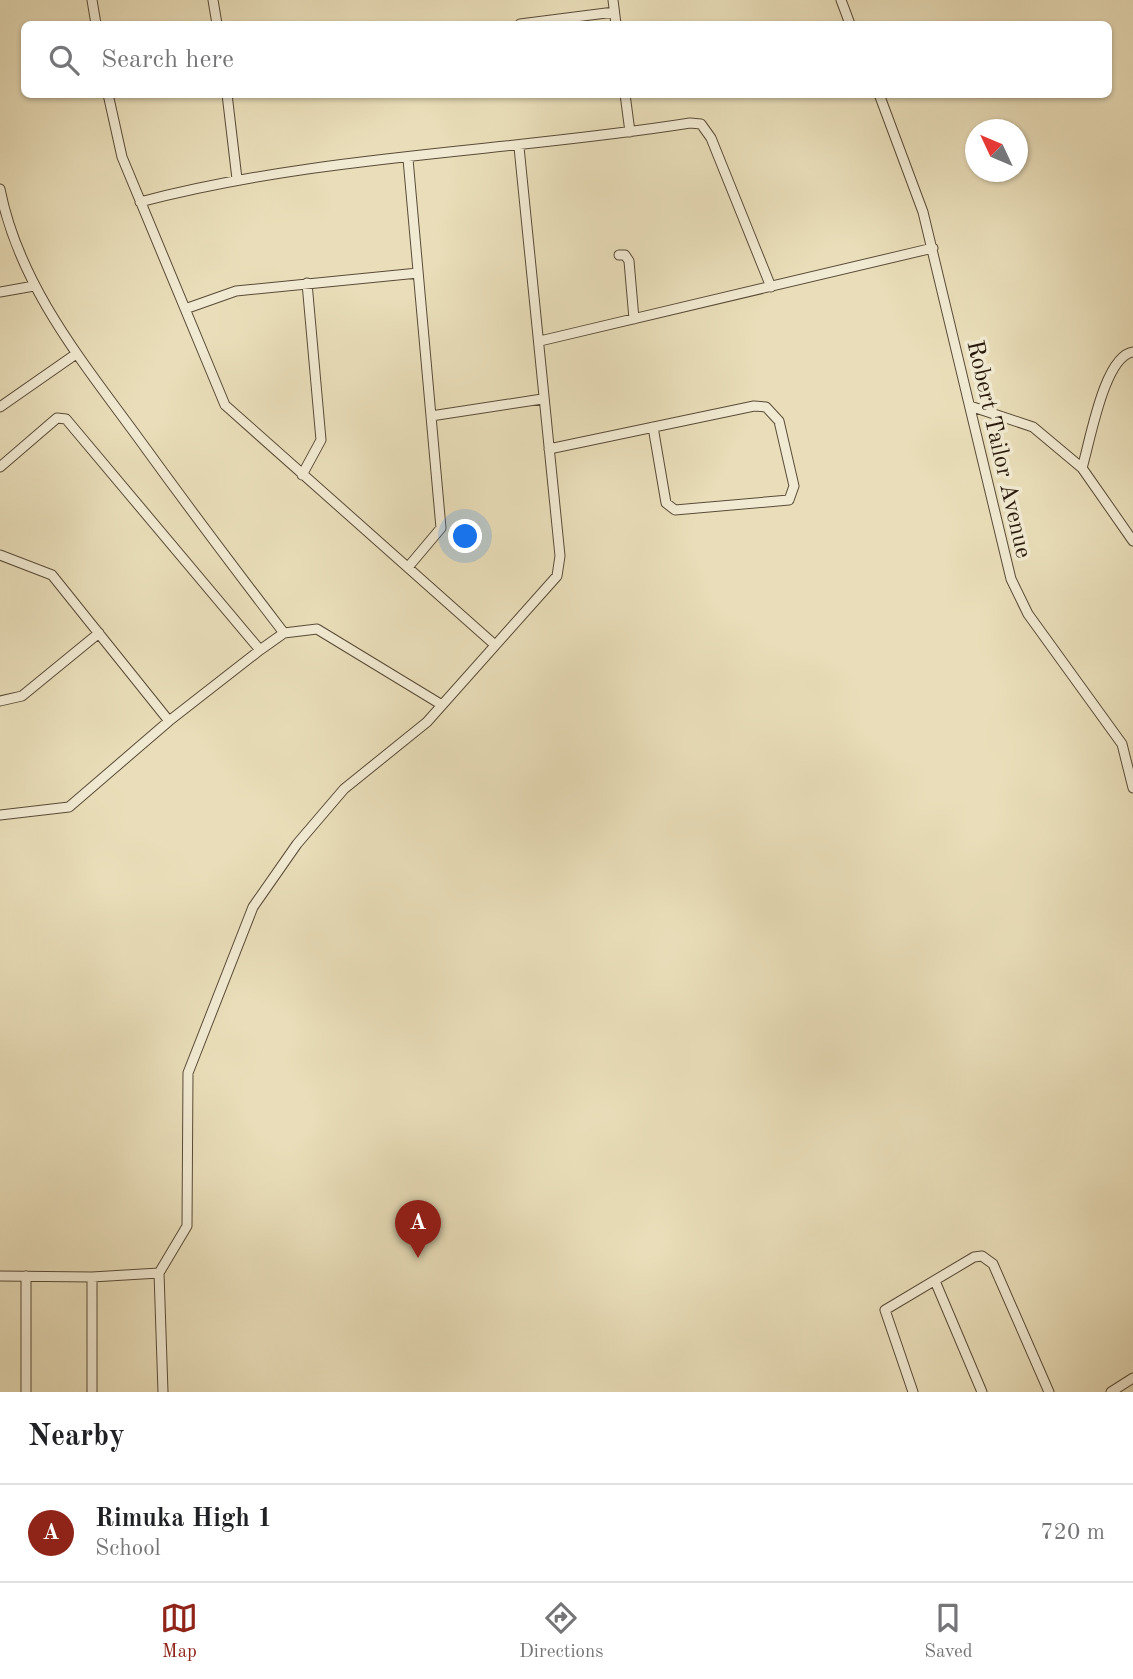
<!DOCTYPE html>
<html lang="en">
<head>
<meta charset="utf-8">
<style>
	:root { --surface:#fff; --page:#f6f6f6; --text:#202124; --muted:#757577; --line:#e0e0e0; --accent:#8f2418 }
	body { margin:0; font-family:"Old Standard TT",serif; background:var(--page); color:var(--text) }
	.compass { position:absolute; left:965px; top:119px; width:63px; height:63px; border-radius:50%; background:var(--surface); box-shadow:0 2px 5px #0004; rotate:314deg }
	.you { position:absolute; left:466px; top:537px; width:24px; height:24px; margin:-18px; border:5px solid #fff; border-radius:50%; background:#1a73e8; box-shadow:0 0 0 10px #1a73e833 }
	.badge { display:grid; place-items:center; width:46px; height:46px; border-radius:50%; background:var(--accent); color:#fff; font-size:23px; font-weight:700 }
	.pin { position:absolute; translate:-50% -58px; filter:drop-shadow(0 2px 4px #0008) }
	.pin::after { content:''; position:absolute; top:37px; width:24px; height:21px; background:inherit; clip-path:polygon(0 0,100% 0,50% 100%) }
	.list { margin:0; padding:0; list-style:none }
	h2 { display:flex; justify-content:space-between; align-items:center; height:91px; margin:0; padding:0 28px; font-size:30px }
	h2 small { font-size:23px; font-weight:400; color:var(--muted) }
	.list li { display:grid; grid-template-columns:46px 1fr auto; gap:21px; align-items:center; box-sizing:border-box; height:98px; padding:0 28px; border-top:2px solid var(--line) }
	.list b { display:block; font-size:26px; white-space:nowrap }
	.list p { margin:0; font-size:23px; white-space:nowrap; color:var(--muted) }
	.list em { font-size:23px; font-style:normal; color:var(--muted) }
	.icon { flex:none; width:38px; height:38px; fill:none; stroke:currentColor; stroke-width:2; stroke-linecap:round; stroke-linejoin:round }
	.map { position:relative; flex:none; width:1133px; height:1392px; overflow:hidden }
	.search { position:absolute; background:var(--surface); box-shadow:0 2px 5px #0004; left:21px; right:21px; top:21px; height:77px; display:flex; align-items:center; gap:18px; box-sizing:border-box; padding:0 24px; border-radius:10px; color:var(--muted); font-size:26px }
	.sheet { height:189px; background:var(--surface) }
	nav { display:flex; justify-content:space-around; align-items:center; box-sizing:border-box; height:98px; border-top:2px solid var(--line); background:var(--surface); font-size:19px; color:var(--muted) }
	nav a { display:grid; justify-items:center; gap:4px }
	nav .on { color:var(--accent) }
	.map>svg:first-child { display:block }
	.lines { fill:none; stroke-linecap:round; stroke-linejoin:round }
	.minor-casing { stroke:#594b37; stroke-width:11 }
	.minor { stroke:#f1ead2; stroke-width:9 }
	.labels { text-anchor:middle; stroke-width:7; stroke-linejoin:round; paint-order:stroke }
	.street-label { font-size:24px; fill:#291a0c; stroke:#f1ead2 }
</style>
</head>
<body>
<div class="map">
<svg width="1133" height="1392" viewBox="0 0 1133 1392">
	<rect width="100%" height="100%" fill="#e9deb9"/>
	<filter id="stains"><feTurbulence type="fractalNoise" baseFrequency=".00286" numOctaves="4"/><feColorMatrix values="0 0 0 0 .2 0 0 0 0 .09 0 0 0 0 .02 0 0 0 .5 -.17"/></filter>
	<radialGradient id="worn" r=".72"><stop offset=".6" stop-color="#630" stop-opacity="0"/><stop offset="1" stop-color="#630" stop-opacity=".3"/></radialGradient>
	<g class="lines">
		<defs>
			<path id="minor" d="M92,0L96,24
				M213,0L217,24
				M613,0L616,24
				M841,0L850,24
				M520,24L614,12
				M108,94L122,157L225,405L495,645
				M227,94L237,179
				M625,94L630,132
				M879,94L923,212L1011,579L1028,614L1122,744L1133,788
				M408,159L441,528L409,566
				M0,189C20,290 88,368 147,450C192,512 238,573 284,633
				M140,202C318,155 508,152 690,123L701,124L711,138L771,287
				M619,255H625L629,261L634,319
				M0,292L34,286
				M185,309L236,291L418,273
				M540,341L933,248
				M970,406L1033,427L1082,468L1133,541
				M0,407L76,354
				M431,416L542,399
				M549,449L754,406L766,407L779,421L794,486L789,500L675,510L666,503L653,427
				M0,467L57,418L66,419L260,650
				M1082,468C1090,442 1104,356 1133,352
				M302,475L321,440L307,283
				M0,555L52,575L169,721
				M0,701L22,696L99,633
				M0,815L69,807L169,721L260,650L284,633L317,629L442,705
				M159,1273L187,1226L188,1073L253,907L297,844L344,789L427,722L557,576L560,556L519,147
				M0,1276L92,1277L159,1273L163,1392
				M935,1281L982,1392
				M26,1392V1276
				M92,1392V1277
				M913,1392L885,1310L974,1257L982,1256L993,1264L1049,1392
				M1111,1392L1133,1378"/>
		</defs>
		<!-- minor casing -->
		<use href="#minor" class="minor-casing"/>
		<!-- minor -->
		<use href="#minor" class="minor"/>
	</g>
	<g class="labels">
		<!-- street labels -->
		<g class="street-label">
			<text transform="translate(1000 449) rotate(77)" y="8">Robert Tailor Avenue</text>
		</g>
	</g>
	<rect width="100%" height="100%" filter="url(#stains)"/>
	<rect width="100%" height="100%" fill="url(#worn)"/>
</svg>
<svg class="compass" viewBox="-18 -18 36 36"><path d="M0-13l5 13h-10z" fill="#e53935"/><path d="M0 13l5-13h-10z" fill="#757577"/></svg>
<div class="you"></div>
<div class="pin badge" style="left:418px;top:1258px">A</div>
<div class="search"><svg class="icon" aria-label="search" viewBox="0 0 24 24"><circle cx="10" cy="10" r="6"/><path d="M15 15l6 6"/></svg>Search here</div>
</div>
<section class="sheet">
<h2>Nearby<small></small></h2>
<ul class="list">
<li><span class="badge">A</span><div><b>Rimuka High 1</b><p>School</p></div><em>720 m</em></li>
</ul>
</section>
<nav>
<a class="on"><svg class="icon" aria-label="map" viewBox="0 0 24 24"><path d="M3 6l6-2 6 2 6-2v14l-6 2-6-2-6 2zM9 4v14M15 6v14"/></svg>Map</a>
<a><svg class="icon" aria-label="directions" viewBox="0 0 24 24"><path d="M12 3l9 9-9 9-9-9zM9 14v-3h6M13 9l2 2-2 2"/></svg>Directions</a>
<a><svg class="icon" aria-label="saved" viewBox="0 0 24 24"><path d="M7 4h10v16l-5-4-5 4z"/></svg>Saved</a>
</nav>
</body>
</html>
